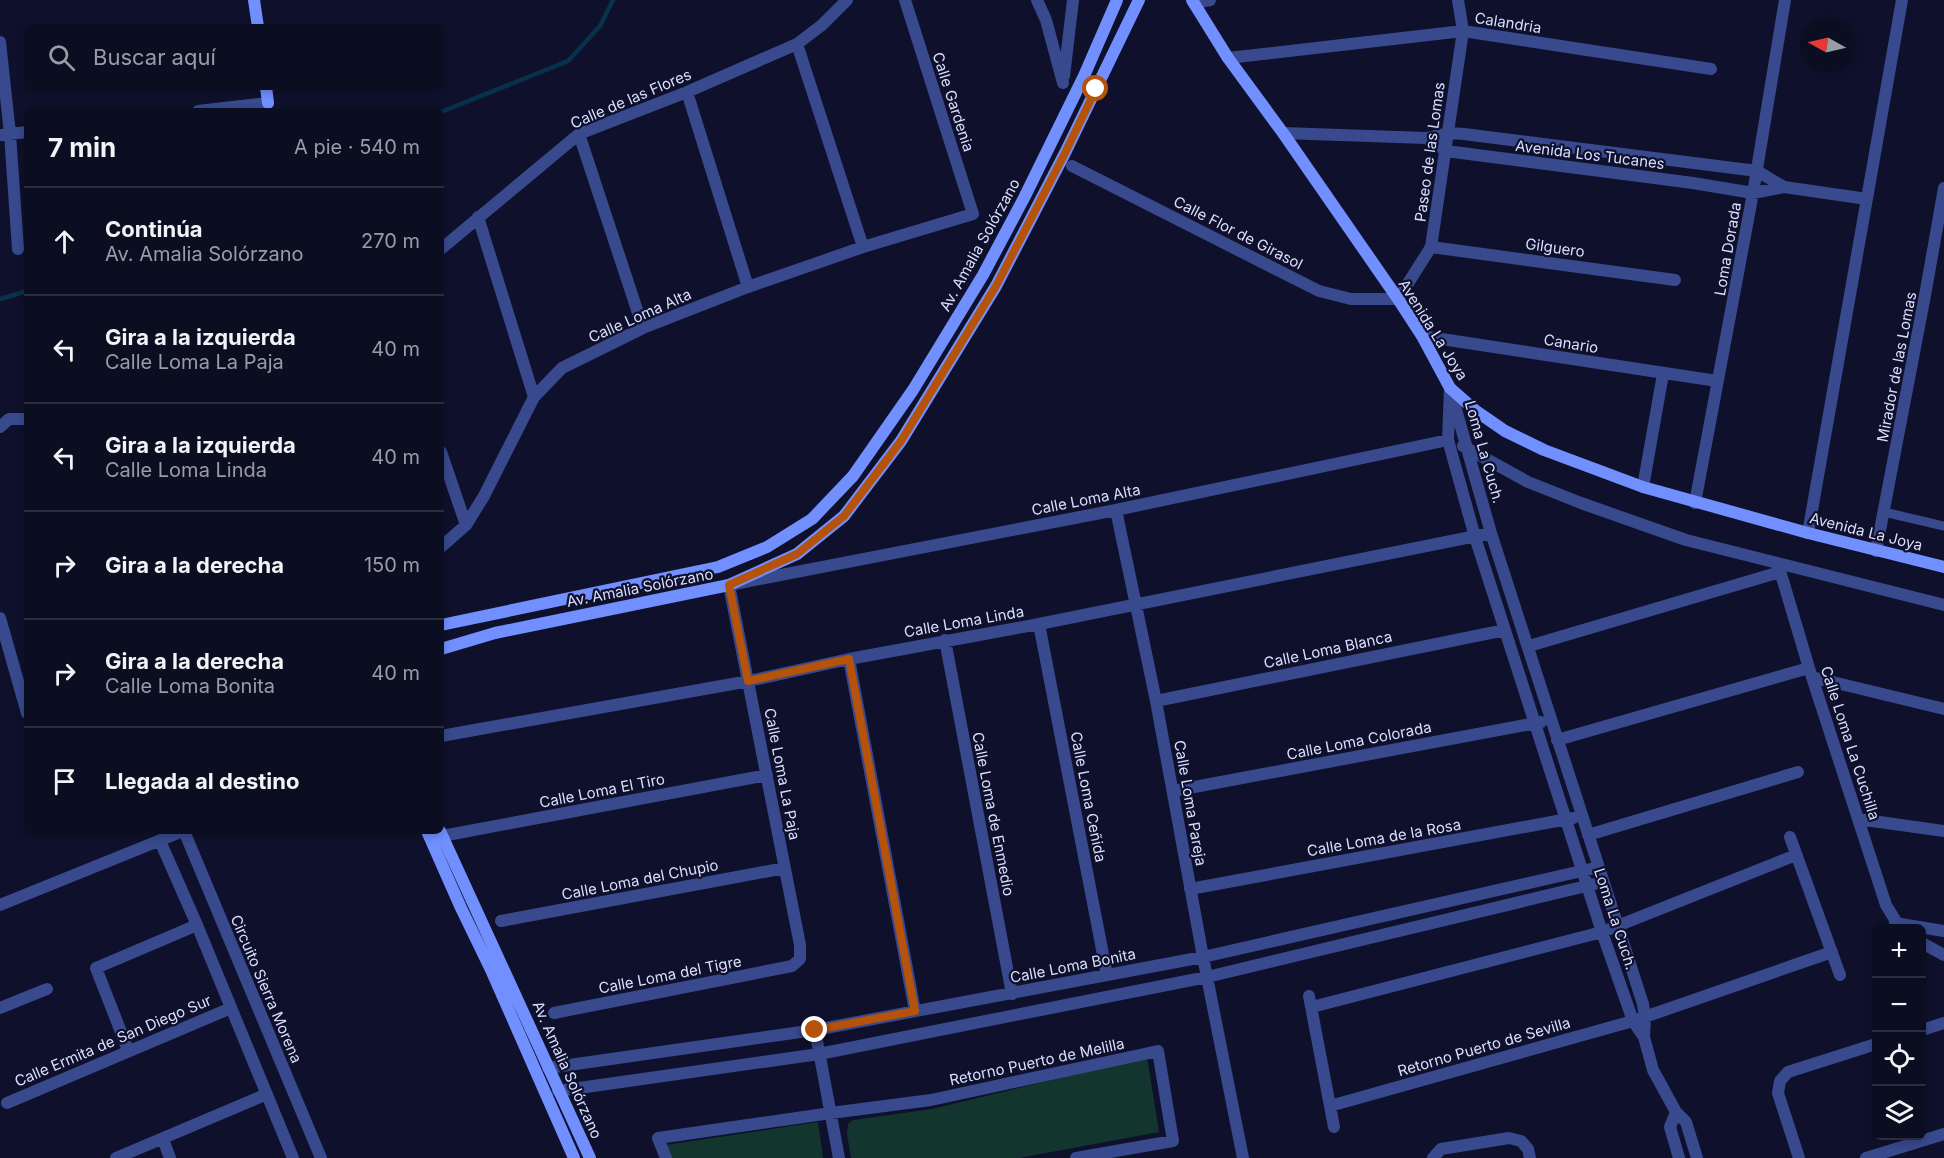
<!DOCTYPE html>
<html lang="es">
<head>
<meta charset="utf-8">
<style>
	:root { --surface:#0b0d21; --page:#191b2e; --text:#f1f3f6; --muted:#9a9ca5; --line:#2b2d3f }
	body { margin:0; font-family:Inter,sans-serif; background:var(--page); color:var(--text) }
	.controls { position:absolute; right:18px; bottom:18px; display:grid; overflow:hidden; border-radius:9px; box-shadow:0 3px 9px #0003 }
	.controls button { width:54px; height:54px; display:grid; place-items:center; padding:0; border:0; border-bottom:2px solid var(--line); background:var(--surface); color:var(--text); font:30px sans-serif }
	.compass { position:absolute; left:1800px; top:18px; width:54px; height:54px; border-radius:50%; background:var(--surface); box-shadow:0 3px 9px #0003; rotate:278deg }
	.stop { position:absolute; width:18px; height:18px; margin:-14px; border:4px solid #b45309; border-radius:50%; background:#fff }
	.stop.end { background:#b45309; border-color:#fff; box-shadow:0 2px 6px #0008 }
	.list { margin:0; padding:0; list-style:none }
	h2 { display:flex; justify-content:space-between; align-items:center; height:78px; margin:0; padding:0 24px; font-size:26px }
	h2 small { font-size:20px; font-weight:400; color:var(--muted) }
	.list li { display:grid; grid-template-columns:39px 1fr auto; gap:18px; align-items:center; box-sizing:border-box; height:108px; padding:0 24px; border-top:2px solid var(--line) }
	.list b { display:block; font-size:22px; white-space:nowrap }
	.list p { margin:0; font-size:20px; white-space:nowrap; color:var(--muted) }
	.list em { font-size:20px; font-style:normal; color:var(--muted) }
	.icon { flex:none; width:33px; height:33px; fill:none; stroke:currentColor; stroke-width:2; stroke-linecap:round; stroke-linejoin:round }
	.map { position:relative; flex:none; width:1944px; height:1158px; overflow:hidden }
	.search { position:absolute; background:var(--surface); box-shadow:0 3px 9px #0003; left:24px; top:24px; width:420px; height:66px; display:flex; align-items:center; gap:15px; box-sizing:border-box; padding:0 21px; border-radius:9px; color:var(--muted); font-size:22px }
	.panel { position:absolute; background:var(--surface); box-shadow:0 3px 9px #0003; left:24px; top:108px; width:420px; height:726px; border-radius:9px }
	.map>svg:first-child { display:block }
	.green { fill:#12362d }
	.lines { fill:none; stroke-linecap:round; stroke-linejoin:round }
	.stream { stroke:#08314d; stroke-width:4.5 }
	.lane { stroke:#38498d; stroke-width:9 }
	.street { stroke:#38498d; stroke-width:12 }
	.secondary { stroke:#718fff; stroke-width:12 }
	.route { stroke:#b45309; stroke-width:8 }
	.labels { text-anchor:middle; stroke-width:4.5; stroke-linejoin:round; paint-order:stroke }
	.street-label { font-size:15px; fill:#dadfff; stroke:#0f112c }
</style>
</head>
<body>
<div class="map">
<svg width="1944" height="1158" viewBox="0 0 1944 1158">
	<rect width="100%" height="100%" fill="#0f112c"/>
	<!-- green -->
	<path class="green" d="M1147,1057L1159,1132L1019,1158H851L847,1134L848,1124L853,1120L932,1109Z
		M818,1122L823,1158H672L666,1145Z"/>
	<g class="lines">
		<!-- stream -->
		<path class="stream" d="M441,112L568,61L600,26L613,0
			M0,299L27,291"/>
		<!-- lane -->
		<path class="lane" d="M1884,512L1944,526"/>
		<!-- street -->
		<path class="street" d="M1037,0L1046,20L1063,83
			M1194,3L1210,0
			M0,42L10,134L18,249
			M797,44L863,247
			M1228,58L1463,31L1711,69
			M1064,76L1073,0
			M687,92L748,287
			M198,111L268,103
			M1283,133L1426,138L1449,133L1464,134L1757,171L1784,187
			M579,134L643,328
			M0,135L27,132
			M1426,138L1446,151L1693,183L1753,193L1784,187L1867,199
			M1072,166L1319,291L1351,299H1398L1431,247L1463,31L1458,0
			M478,217L534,397
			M1431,247L1675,280
			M441,249L579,134L687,92L797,44L822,25L847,0
			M1422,336L1717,381
			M1450,388L1448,440L1475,537L1602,932L1633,1021L1644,1037L1653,1070L1676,1112L1686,1122L1697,1158
			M1453,399L1491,533L1643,1004L1645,1017L1644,1037
			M0,427L9,419H27
			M1463,446L1528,482L1581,503L1686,540L1944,605
			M441,452L466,525
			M1643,487L1663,374
			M1695,503L1753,193L1785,0
			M1116,510L1156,701L1203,957L1243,1158
			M1808,533L1902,0
			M441,547L466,525L484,496L534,397L562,368L643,328L748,287L863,247L973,214L905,0
			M1876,551L1926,290L1944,188
			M1778,564L1809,668L1886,905L1900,928
			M0,618L27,713
			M1039,624L1107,975
			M945,640L1012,994
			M1529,646L1780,572
			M849,659L915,1011
			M1812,677L1944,709
			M1156,701L1505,630
			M441,736L749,681L849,659L1039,624L1491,533
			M1557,740L1809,668
			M1173,791L1541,722
			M1858,819L1944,831
			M184,831L321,1158
			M1588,835L1798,772
			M442,836L767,775
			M1790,837L1840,975
			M160,841L197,925L293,1158
			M1190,889L1573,818
			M0,905L183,831
			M501,921L785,868
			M1895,923L1944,931
			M1922,943L1944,955
			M1309,996L1334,1127
			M1312,1007L1602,932L1796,855
			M0,1008L47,989
			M554,1013L792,966L800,959V945L729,585L1116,510L1448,440
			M815,1030L839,1158
			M1922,1030L1944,1023
			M128,1050L96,968L197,925
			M548,1068L815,1030L1203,957L1599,867
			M558,1091L819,1054L1207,977L1603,882
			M7,1103L231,1008
			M1330,1106L1633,1021L1832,952
			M1676,1112L1670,1127L1679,1158
			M163,1139L170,1158
			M116,1158L267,1094
			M666,1158L658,1138L831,1113L931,1100L1158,1051L1173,1141L1076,1158
			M1433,1158L1441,1149L1509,1138L1521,1141L1528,1149L1530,1158
			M1799,1158L1778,1093L1780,1081L1788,1072L1876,1044
			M1866,1158L1944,1134"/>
		<!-- secondary -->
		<path class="secondary" d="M254,0L258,27
			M1192,0L1228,58L1283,133L1398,299L1422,336L1450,388L1476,411L1505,431L1544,450L1643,487L1808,533L1944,567
			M266,87L268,103
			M441,625L718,567L767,547L812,519L853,476L913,390L983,275L1024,198L1084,76L1117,0
			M441,649L495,633L729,585L797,554L844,516L901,441L996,286L1065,153L1139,0
			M427,831L461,908L492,972L574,1158
			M440,831L590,1158"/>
	</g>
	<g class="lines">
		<!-- route -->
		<path class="route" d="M815,1030L915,1011L849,659L748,681L729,585L797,554L844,516L901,441L996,286L1065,153L1096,89"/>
	</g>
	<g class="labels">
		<!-- street labels -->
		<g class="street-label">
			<text transform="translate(1508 23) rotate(9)" y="5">Calandria</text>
			<text transform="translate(631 99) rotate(-23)" y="5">Calle de las Flores</text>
			<text transform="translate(953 102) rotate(72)" y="5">Calle Gardenia</text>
			<text transform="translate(1430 152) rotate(-82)" y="5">Paseo de las Lomas</text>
			<text transform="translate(1590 155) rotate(7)" y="5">Avenida Los Tucanes</text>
			<text transform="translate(1238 233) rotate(27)" y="5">Calle Flor de Girasol</text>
			<text transform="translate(980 245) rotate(-61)" y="5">Av. Amalia Solórzano</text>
			<text transform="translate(1555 248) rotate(8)" y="5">Gilguero</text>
			<text transform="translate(1728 249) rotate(-80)" y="5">Loma Dorada</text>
			<text transform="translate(640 316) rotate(-24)" y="5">Calle Loma Alta</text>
			<text transform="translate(1433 330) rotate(58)" y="5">Avenida La Joya</text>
			<text transform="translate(1571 344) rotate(9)" y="5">Canario</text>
			<text transform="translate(1897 367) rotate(-79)" y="5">Mirador de las Lomas</text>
			<text transform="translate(1484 452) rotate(74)" y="5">Loma La Cuch.</text>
			<text transform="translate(1086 500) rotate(-11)" y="5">Calle Loma Alta</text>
			<text transform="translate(1866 532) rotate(14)" y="5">Avenida La Joya</text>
			<text transform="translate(640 588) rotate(-11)" y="5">Av. Amalia Solórzano</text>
			<text transform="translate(964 622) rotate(-10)" y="5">Calle Loma Linda</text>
			<text transform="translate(1328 650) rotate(-12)" y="5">Calle Loma Blanca</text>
			<text transform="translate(1359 741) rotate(-11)" y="5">Calle Loma Colorada</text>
			<text transform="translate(1850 743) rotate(72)" y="5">Calle Loma La Cuchilla</text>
			<text transform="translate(782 774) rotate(79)" y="5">Calle Loma La Paja</text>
			<text transform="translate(602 791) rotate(-11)" y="5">Calle Loma El Tiro</text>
			<text transform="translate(1088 797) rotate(79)" y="5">Calle Loma Ceñida</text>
			<text transform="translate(1190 803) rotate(80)" y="5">Calle Loma Pareja</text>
			<text transform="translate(993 814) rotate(79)" y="5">Calle Loma de Enmedio</text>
			<text transform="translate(1384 838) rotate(-10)" y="5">Calle Loma de la Rosa</text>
			<text transform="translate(640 880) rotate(-11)" y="5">Calle Loma del Chupio</text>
			<text transform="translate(1615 919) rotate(72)" y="5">Loma La Cuch.</text>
			<text transform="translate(1073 966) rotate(-11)" y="5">Calle Loma Bonita</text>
			<text transform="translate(670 975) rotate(-11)" y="5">Calle Loma del Tigre</text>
			<text transform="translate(266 989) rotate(67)" y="5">Circuito Sierra Morena</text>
			<text transform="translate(113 1041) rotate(-23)" y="5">Calle Ermita de San Diego Sur</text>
			<text transform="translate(1484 1047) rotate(-16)" y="5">Retorno Puerto de Sevilla</text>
			<text transform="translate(1037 1062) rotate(-12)" y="5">Retorno Puerto de Melilla</text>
			<text transform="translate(567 1070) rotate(66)" y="5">Av. Amalia Solórzano</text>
		</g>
	</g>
</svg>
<div class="controls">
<button>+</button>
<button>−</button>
<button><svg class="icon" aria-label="locate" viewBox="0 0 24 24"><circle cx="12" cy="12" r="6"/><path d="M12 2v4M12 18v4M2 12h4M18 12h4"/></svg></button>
<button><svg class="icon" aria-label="layers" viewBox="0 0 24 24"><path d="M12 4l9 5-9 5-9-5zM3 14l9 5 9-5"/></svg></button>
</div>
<svg class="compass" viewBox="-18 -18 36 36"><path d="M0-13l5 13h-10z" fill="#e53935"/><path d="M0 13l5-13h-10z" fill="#9a9ca5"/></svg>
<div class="stop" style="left:1096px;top:89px"></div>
<div class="stop end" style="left:815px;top:1030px"></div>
<div class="search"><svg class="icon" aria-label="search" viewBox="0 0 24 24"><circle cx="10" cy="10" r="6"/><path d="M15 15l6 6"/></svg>Buscar aquí</div>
<section class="panel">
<h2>7 min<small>A pie · 540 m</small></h2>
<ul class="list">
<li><svg class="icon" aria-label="ahead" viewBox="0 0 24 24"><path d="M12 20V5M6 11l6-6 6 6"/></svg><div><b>Continúa</b><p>Av. Amalia Solórzano</p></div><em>270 m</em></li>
<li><svg class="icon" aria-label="left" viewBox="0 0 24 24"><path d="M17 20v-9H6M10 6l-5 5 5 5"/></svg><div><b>Gira a la izquierda</b><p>Calle Loma La Paja</p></div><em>40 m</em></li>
<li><svg class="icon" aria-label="left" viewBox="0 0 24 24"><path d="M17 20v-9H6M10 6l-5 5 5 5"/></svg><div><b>Gira a la izquierda</b><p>Calle Loma Linda</p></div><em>40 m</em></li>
<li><svg class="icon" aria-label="right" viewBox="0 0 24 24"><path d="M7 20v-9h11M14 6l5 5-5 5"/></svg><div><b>Gira a la derecha</b></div><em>150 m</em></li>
<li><svg class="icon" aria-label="right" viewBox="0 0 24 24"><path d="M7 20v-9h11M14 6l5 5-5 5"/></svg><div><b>Gira a la derecha</b><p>Calle Loma Bonita</p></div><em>40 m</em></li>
<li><svg class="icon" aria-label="arrive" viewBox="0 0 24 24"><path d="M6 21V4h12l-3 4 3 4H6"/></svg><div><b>Llegada al destino</b></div></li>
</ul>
</section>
</div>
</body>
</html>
